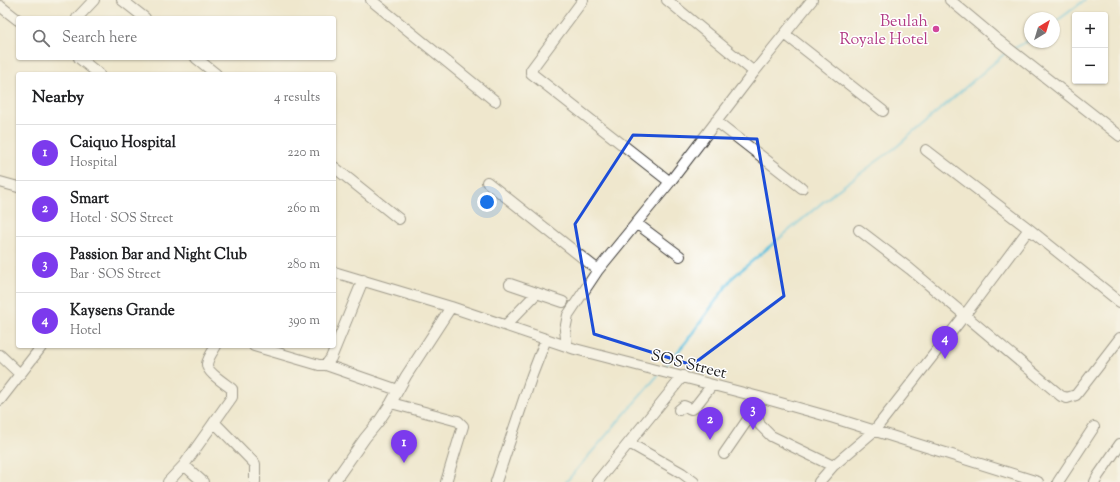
<!DOCTYPE html>
<html lang="en">
<head>
<meta charset="utf-8">
<style>
	:root { --surface:#fff; --page:#f6f6f6; --text:#202124; --muted:#757577; --line:#e0e0e0; --accent:#7c3aed }
	body { margin:0; font-family:"Sorts Mill Goudy",serif; background:var(--page); color:var(--text) }
	.controls { position:absolute; right:12px; top:12px; display:grid; overflow:hidden; border-radius:4px; box-shadow:0 1px 3px #0004 }
	.controls button { width:36px; height:36px; display:grid; place-items:center; padding:0; border:0; border-bottom:1px solid var(--line); background:var(--surface); color:var(--text); font:20px sans-serif }
	.compass { position:absolute; left:1024px; top:12px; width:36px; height:36px; border-radius:50%; background:var(--surface); box-shadow:0 1px 3px #0004; rotate:38deg }
	.you { position:absolute; left:487px; top:202px; width:14px; height:14px; margin:-10px; border:3px solid #fff; border-radius:50%; background:#1a73e8; box-shadow:0 0 0 6px #1a73e833 }
	.badge { display:grid; place-items:center; width:26px; height:26px; border-radius:50%; background:var(--accent); color:#fff; font-size:13px; font-weight:700 }
	.pin { position:absolute; translate:-50% -33px; filter:drop-shadow(0 1px 2px #0008) }
	.pin::after { content:''; position:absolute; top:21px; width:14px; height:12px; background:inherit; clip-path:polygon(0 0,100% 0,50% 100%) }
	.list { margin:0; padding:0; list-style:none }
	h2 { display:flex; justify-content:space-between; align-items:center; height:52px; margin:0; padding:0 16px; font-size:17px }
	h2 small { font-size:13px; font-weight:400; color:var(--muted) }
	.list li { display:grid; grid-template-columns:26px 1fr auto; gap:12px; align-items:center; box-sizing:border-box; height:56px; padding:0 16px; border-top:1px solid var(--line) }
	.list b { display:block; font-size:15px; white-space:nowrap }
	.list p { margin:0; font-size:13px; white-space:nowrap; color:var(--muted) }
	.list em { font-size:13px; font-style:normal; color:var(--muted) }
	.icon { flex:none; width:22px; height:22px; fill:none; stroke:currentColor; stroke-width:2; stroke-linecap:round; stroke-linejoin:round }
	.map { position:relative; flex:none; width:1120px; height:482px; overflow:hidden }
	.search { position:absolute; background:var(--surface); box-shadow:0 1px 3px #0004; left:16px; top:16px; width:320px; height:44px; display:flex; align-items:center; gap:10px; box-sizing:border-box; padding:0 14px; border-radius:4px; color:var(--muted); font-size:15px }
	.panel { position:absolute; background:var(--surface); box-shadow:0 1px 3px #0004; left:16px; top:72px; width:320px; height:276px; border-radius:4px }
	.map>svg:first-child { display:block }
	.lines { fill:none; stroke-linecap:round; stroke-linejoin:round }
	.stream { stroke:#60c1de; stroke-width:2.5 }
	.minor-casing { stroke:#3c3a37; stroke-width:12 }
	.minor { stroke:#fff; stroke-width:10 }
	.marked { fill:none; stroke:#1d4ed8; stroke-width:3; stroke-linejoin:round }
	.hotel-dot { fill:#d1479c; stroke:#fff; stroke-width:1.5 }
	.labels { text-anchor:middle; stroke-width:3; stroke-linejoin:round; paint-order:stroke }
	.hotel-label { font-size:16px; fill:#b23c85; stroke:#fff; text-anchor:end }
	.street-label { font-size:16px; fill:#1c1c1c; stroke:#fff }
</style>
</head>
<body>
<div class="map">
<svg width="1120" height="482" viewBox="0 0 1120 482">
	<rect width="100%" height="100%" fill="#fff"/>
	<filter id="ink" filterUnits="userSpaceOnUse"><feTurbulence type="fractalNoise" baseFrequency=".025" numOctaves="2"/><feDisplacementMap in="SourceGraphic" scale="8" xChannelSelector="R" yChannelSelector="G"/><feConvolveMatrix kernelMatrix="1 2 1 2 8 2 1 2 1" color-interpolation-filters="sRGB"/></filter>
	<filter id="wash" filterUnits="userSpaceOnUse"><feTurbulence type="fractalNoise" baseFrequency=".012" numOctaves="4" result="noise"/><feDisplacementMap in="SourceGraphic" scale="16" xChannelSelector="R" yChannelSelector="G"/><feGaussianBlur stdDeviation="0.9" result="paint"/><feColorMatrix in="noise" values="0 0 0 0 0 0 0 0 0 0 0 0 0 0 0 0 0 1.4 0 .05"/><feComposite in="paint" operator="in"/></filter>
	<g filter="url(#wash)">
		<rect width="100%" height="100%" fill="#efe7cd"/>
		<g class="lines">
			<!-- stream -->
			<path class="stream" d="M1054,23L1085,0
				M1013,49L1030,40
				M664,368L686,342L733,277L835,192L895,148L1003,55L1008,51
				M566,482L659,374"/>
		</g>
	</g>
	<g filter="url(#ink)">
		<g class="lines">
			<defs>
				<path id="minor" d="M122,0L145,18
					M371,0L495,101
					M583,0L531,70V73L670,182
					M667,0L754,72
					M950,0L999,41L1120,136
					M0,6L18,20
					M77,18L94,0
					M785,34L883,111
					M79,58L99,74
					M196,58L216,74
					M716,121L802,188
					M926,150L1029,229L1120,302
					M334,167L399,219
					M0,182L18,187
					M487,182L598,270
					M636,223L680,256
					M859,230L910,269L1061,396L1067,398L1076,395L1120,338
					M334,272L451,307L575,349L763,398L834,418L1038,482
					M510,284L563,302
					M506,325L537,293
					M254,346L319,365H326L398,390
					M567,346L565,330L568,315L598,270L670,182L754,72L812,0
					M0,355L20,374
					M326,365L331,358L363,280
					M0,400L42,346
					M391,403L458,421L463,426L446,482
					M679,410L684,406L691,409L694,408L712,385
					M755,410L760,425L771,436L833,466
					M214,422L255,464V482
					M629,443L682,473L694,482
					M724,454L757,406
					M184,465L203,482
					M168,482L184,465L232,397V389C226,384 206,372 207,364C208,358 213,351 216,346
					M334,482L365,438L379,421L391,403L406,376L451,307
					M496,482L532,375L546,339
					M597,482L683,376
					M819,482L833,466L874,431L964,316L1029,229
					M1058,482L1094,427
					M1095,482L1098,476L1120,444"/>
			</defs>
			<!-- minor casing -->
			<use href="#minor" class="minor-casing"/>
			<!-- minor -->
			<use href="#minor" class="minor"/>
		</g>
	</g>
	<!-- marked area -->
	<path d="M0 0H1120V482H0ZM633,135L757,139L784,296L692,365L594,334L575,224Z" fill="#efe7cd" fill-opacity=".55" fill-rule="evenodd"/>
	<path class="marked" d="M633,135L757,139L784,296L692,365L594,334L575,224Z"/>
	<!-- markers -->
	<circle class="hotel-dot" cx="936" cy="29" r="4"/>
	<g class="labels">
		<!-- hotel labels -->
		<g class="hotel-label">
			<text x="928" y="26">Beulah<tspan x="928" dy="18">Royale Hotel</tspan></text>
		</g>
		<!-- street labels -->
		<g class="street-label">
			<text transform="translate(689 363) rotate(14)" y="6">SOS Street</text>
		</g>
	</g>
</svg>
<div class="controls">
<button>+</button>
<button>−</button>
</div>
<svg class="compass" viewBox="-18 -18 36 36"><path d="M0-13l5 13h-10z" fill="#e53935"/><path d="M0 13l5-13h-10z" fill="#757577"/></svg>
<div class="you"></div>
<div class="pin badge" style="left:404px;top:463px">1</div>
<div class="pin badge" style="left:710px;top:440px">2</div>
<div class="pin badge" style="left:753px;top:430px">3</div>
<div class="pin badge" style="left:945px;top:359px">4</div>
<div class="search"><svg class="icon" aria-label="search" viewBox="0 0 24 24"><circle cx="10" cy="10" r="6"/><path d="M15 15l6 6"/></svg>Search here</div>
<section class="panel">
<h2>Nearby<small>4 results</small></h2>
<ul class="list">
<li><span class="badge">1</span><div><b>Caiquo Hospital</b><p>Hospital</p></div><em>220 m</em></li>
<li><span class="badge">2</span><div><b>Smart</b><p>Hotel · SOS Street</p></div><em>260 m</em></li>
<li><span class="badge">3</span><div><b>Passion Bar and Night Club</b><p>Bar · SOS Street</p></div><em>280 m</em></li>
<li><span class="badge">4</span><div><b>Kaysens Grande</b><p>Hotel</p></div><em>390 m</em></li>
</ul>
</section>
</div>
</body>
</html>
